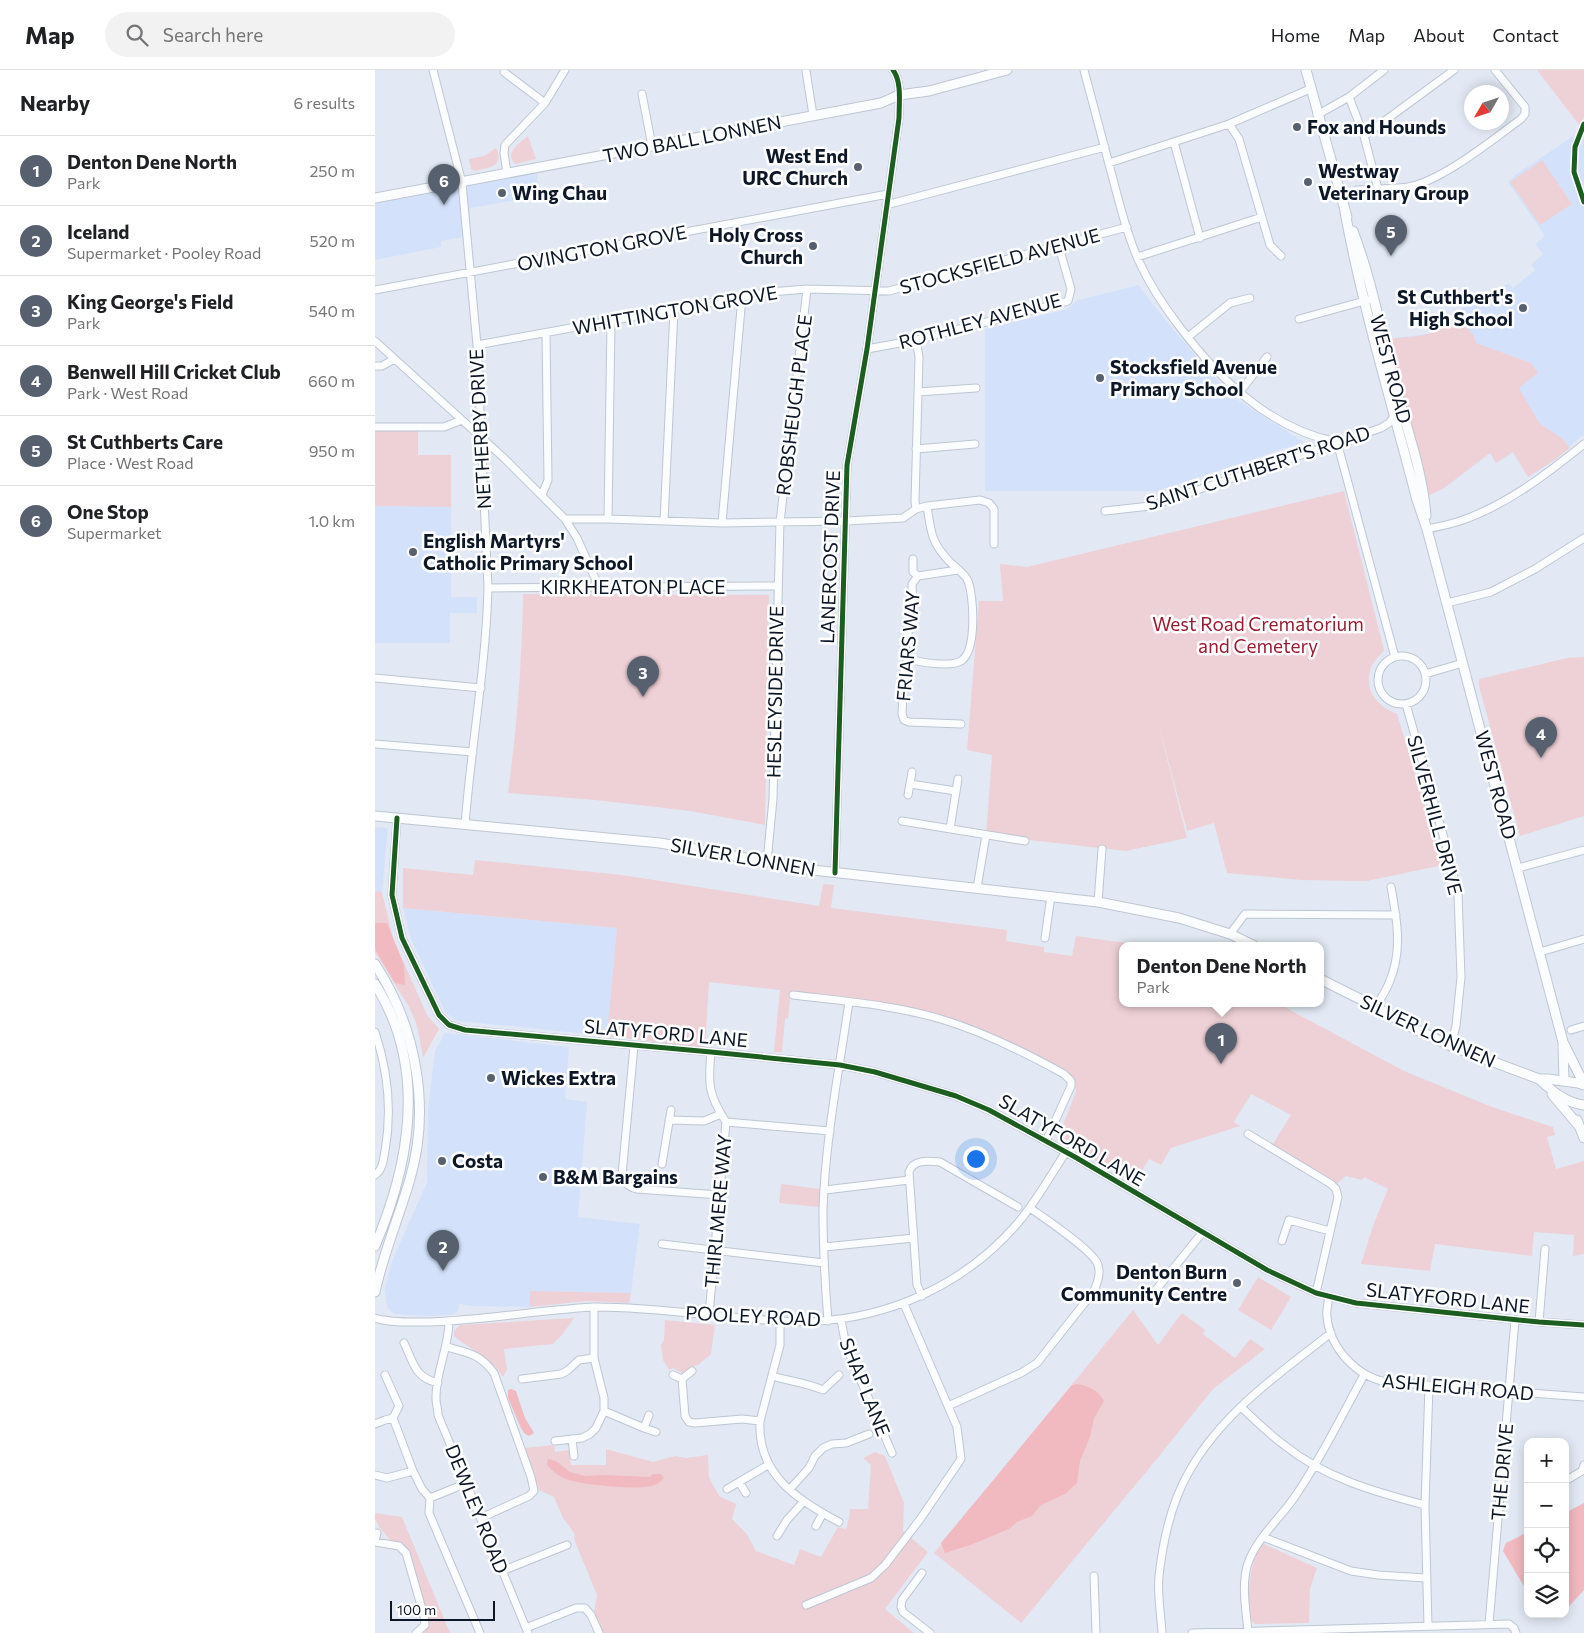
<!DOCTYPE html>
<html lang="en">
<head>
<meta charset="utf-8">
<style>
	:root { --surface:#fff; --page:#f2f2f2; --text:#202124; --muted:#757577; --line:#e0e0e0; --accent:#57606f }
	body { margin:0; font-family:Commissioner,sans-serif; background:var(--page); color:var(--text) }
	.controls { position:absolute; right:15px; bottom:15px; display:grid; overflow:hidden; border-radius:10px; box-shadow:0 2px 12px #0003 }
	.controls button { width:45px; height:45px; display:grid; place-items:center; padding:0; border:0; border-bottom:1px solid var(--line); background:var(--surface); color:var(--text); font:25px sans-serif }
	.compass { position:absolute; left:1089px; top:15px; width:45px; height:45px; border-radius:50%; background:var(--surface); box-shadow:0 2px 12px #0003; rotate:231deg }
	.scale { position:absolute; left:15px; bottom:12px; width:105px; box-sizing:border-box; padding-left:5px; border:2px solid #0c1728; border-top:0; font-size:14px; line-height:18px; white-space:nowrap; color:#0c1728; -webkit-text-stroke:4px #fff; paint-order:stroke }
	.you { position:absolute; left:600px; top:1088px; width:18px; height:18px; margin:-12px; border:4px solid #fff; border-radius:50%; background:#1a73e8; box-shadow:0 0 0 8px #1a73e833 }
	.badge { display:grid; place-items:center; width:32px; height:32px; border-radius:50%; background:var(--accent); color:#fff; font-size:16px; font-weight:700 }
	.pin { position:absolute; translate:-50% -41px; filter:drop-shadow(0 1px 2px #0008) }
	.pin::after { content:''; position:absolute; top:26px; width:18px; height:15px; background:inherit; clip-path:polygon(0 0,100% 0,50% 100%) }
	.popup { position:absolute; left:744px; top:872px; width:205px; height:65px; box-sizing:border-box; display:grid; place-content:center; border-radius:10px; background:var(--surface); filter:drop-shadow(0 1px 4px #0005); font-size:16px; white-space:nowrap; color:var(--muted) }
	.popup b { font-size:19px; color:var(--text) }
	.popup::after { content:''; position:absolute; left:50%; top:100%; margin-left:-10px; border:10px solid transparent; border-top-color:var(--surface) }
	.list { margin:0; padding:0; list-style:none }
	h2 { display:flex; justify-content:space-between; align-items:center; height:65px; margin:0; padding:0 20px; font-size:21px }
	h2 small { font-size:16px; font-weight:400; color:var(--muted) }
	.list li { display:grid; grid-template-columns:32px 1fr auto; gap:15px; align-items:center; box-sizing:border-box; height:70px; padding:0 20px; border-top:1px solid var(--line) }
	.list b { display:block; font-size:19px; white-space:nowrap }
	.list p { margin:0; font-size:16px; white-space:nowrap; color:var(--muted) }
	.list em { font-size:16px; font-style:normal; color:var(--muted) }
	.icon { flex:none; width:28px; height:28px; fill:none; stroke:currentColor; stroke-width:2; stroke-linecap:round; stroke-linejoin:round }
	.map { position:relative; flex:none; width:1209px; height:1563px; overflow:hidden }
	header { display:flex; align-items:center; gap:30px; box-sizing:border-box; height:70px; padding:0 25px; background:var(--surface); border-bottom:1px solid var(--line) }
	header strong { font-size:24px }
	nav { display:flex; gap:28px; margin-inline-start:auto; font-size:18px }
	.search { width:350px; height:45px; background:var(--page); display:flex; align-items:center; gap:12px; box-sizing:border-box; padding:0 18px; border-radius:28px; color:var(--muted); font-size:19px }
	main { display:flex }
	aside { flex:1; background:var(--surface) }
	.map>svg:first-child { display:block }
	.built { fill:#d3e2fa }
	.green { fill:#eed1d6 }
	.forest { fill:#f1b9c0 }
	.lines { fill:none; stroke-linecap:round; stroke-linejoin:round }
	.minor-casing { stroke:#bec6d4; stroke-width:9 }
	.major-casing { stroke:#bec6d4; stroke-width:11 }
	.minor { stroke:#fbfcfd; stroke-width:7 }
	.major { stroke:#fbfcfd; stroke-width:9 }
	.cycleway-casing { stroke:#fff; stroke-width:8 }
	.cycleway { stroke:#1b5e20; stroke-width:5 }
	.poi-dot { fill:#57606f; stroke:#fff; stroke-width:2 }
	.labels { text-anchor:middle; stroke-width:5; stroke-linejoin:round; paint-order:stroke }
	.poi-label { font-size:19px; font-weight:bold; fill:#0c1728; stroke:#fff; text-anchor:start }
	.street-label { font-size:19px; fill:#0c1728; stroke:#fff }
	.park-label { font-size:19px; fill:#9b1b31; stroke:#fff }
</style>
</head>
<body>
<header>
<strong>Map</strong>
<div class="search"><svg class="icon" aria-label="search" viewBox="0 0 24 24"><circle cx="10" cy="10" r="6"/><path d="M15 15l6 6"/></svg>Search here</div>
<nav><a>Home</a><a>Map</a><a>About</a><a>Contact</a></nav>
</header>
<main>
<aside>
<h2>Nearby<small>6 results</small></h2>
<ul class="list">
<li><span class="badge">1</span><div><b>Denton Dene North</b><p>Park</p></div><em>250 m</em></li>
<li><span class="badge">2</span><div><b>Iceland</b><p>Supermarket · Pooley Road</p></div><em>520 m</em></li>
<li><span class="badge">3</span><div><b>King George's Field</b><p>Park</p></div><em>540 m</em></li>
<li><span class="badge">4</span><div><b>Benwell Hill Cricket Club</b><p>Park · West Road</p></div><em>660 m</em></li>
<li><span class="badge">5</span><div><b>St Cuthberts Care</b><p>Place · West Road</p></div><em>950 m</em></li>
<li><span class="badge">6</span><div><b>One Stop</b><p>Supermarket</p></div><em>1.0 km</em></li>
</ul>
</aside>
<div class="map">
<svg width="1209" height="1563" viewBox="0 0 1209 1563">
	<rect width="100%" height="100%" fill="#e2e9f4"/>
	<!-- built -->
	<path class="built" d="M1209,59V364L1178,391L1153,407L1138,382L1121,393L1115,383L1069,418L1053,426L1012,269L1060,263L1071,256L1084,243L1099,223L1108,233L1133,213L1138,218L1160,200L1156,195L1168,184L1160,174L1170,166L1133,112L1140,105Z
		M160,93L165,126L95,138V166L66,171V177L0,190V123Z
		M763,215L793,253L855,325L929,372L782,421H610V259L692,239L703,230Z
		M0,361H43V385H76V527H102V543H75V573H0Z
		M0,757L13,758L7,822L0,821Z
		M28,838L243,858L232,966L83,951L76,947L70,942L36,869Z
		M70,963L194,977L190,1029L212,1032L203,1147L265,1154L256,1223L155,1221V1237L97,1236L84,1234L83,1242L75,1245L52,1246L19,1244L12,1237L10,1219L17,1191L52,1112L53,1038L60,981Z"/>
	<!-- green -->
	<path class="green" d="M1162,0H1209V48L1205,56Z
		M153,66L161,89L141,94C127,84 145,73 153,66Z
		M121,78C130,96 114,98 100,101L96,99L94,89L109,86Z
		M1167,90L1197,134L1165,155L1135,112Z
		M1078,250L1086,253L1098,264L1101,273L1156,293L1163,303L1144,318L1164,353L1188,369L1195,378L1178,391L1153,407L1138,382L1121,393L1115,383L1069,418L1053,426L1012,269C1036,266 1060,268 1078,250Z
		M0,361H43V385H76V437L0,436Z
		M969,421L1009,580C1005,585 1000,590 997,595C987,618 1001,636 1022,644L1068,795L992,811L926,810L852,803L839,753L812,761L782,649L812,768L751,781L611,765L617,685L592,680L604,531H628L625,494L652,497Z
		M148,524L394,525L390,755L315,741L220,730L133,723C142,656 147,592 148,524Z
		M1209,587V746L1145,766L1104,616V609L1192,588Z
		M100,790L247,805L444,836L448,814L459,815L456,838L632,860L631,871L669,877V882L697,886L701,866L765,875H747V933H902L1029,1001L1117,1037L1178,1057L1180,1065L1172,1067L1181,1099L1209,1091V1184L1198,1186L1199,1165L1159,1162L1157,1186L1060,1174L1055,1201L986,1194L999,1153L1013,1119L989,1107L987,1110L971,1106L962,1114L898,1074L916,1045L876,1024L859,1052L865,1056L796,1078L786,1095L774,1089L759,1114L683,1067L701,1022L700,1012L692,1002L663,986L616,964L521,936L470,927L416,921L413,948L410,949L407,982H399L405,920L334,912L330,978L232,966L242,858L28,838V798L98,805Z
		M0,821L7,822L18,868L52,945L64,959L48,988L43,960L40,950L34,937L0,882Z
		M406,1114L446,1119L444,1137L404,1133Z
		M883,1207L916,1227L896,1260L863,1240Z
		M155,1221L256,1223L254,1233L212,1231L155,1237Z
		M758,1240L783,1275L807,1243L830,1260L828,1264L860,1288L875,1269L890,1279L838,1319L781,1390L646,1553L559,1483Z
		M199,1248L187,1265L178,1274L129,1279L132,1300L128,1307C115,1286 97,1281 79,1266V1261L85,1255Z
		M290,1250L340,1255L336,1284L323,1295L316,1297L307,1303L298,1298L294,1300L288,1290L286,1275L289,1270Z
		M179,1375L180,1382L194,1380L196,1395H231V1379L278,1392L300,1386L311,1388L333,1385L334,1407L344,1426L361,1434L357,1449L371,1463L381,1481L419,1495L425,1479L446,1487L463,1457L471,1459L474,1448L475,1439H493L496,1395L488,1388L500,1382L510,1386L529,1433L528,1461L553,1482L510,1539L539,1563H228L219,1542L222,1525L200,1472L199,1463L188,1448L179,1427L164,1420L150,1378Z
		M0,1443L27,1447L75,1563H49L53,1548L36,1485L27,1475L15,1470L5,1458L0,1449Z
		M887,1473L942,1498L935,1519L934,1553L880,1554L874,1549C873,1522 873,1497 887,1473Z"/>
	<!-- forest -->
	<path class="forest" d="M0,853H12L29,895L30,915L20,913L0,879Z
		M702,1314C715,1317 722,1319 729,1331L719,1348L715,1367L705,1391L702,1413L690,1424L666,1435L657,1446L642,1452L634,1459L598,1474L570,1483L566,1473L697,1315Z
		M136,1319L141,1321L150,1348L159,1363L154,1366L149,1363L146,1358L133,1328V1320Z
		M173,1389L181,1391L195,1402L210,1406L229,1405L275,1407L278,1404H286L289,1408C286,1411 283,1414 280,1415C266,1421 210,1415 194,1410C186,1408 178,1402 172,1395Z
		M1209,1433V1520L1190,1541V1443Z
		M1153,1462V1523L1128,1481L1131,1473Z"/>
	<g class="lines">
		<defs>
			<path id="minor" d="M58,0L87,113L102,275L113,518C111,597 96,676 90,755
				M709,0C719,38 729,75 739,113C746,139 752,165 763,189C774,214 788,235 804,256C844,309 895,359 962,372L1020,587
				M431,1L438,45
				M129,2L170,33
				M267,24L277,76
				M974,27L989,66L1003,119
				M942,45L974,27L1009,0
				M854,54L864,69L895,175L906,186
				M989,66L1079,0
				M799,72L825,168
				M734,93L854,54L935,19
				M132,103L129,83L130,75L170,33L190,0
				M982,120C999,119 1016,119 1033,117C1067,111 1117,70 1146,49L1150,44V37L1120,0
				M511,135L730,77
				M762,187L887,147
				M0,220L513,124
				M924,249L993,230
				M813,267L855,233L875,228
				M541,270L544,287L540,431L541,439
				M0,271L129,388L190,449L202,468L224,517
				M102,275L395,222L432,219L514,221L752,157
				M492,279L541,270L693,231L696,219L684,177
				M0,296H7L19,289
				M543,322L601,318
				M864,323L892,287
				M0,357H69L87,350
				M541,379L600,374
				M167,425L173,410L171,263
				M730,441L775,436L1006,358L1014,353L1020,345
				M190,449H233L347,453L471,451L528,448L541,439L552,436L605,430L614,433L619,439V474
				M233,449L236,252
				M289,451L299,240
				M347,453L367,227
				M1052,459C1062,457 1072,455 1082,452C1129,437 1172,404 1209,374
				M538,489V502L543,506L583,500
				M543,506L537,514L538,535L530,580L533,588L529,599L527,644L529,650L534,652L586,654
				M113,518L403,516
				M1072,533L1116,522L1160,499L1209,468
				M1003 610a24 24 0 1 1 48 0a24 24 0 1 1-48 0Z
				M533,588C544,593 576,597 586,591C602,581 599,527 593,511C590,504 580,497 574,491C556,472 556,462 552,436
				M1050,604L1088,593
				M0,608L106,618
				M1031,634L1072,779L1083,824L1086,907L1081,956L1076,976
				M0,674L98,682
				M535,714L581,721
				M533,725L537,702
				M22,748L17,825L27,868L64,945L74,955L90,960L336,982L465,995L500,1002L581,1026L614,1040L700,1087L892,1200L941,1223L981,1233L1164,1252L1209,1255
				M527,751L650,771
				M575,759L583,709
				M392,792L398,729L405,452L432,219
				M1143,798L1209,780
				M460,803L472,395L492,279L524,48C524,33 527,12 518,0
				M602,818L611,765
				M723,832L727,779
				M855,864L870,844L1021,845
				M670,868L676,826
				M1165,882L1209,869
				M418,925C468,931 520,935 569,950C611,963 651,983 689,1004L696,1011V1016L671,1071
				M1001,937C1005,929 1011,921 1014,913C1028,881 1022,850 1016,817
				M1196,960L1209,956
				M0,962C13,1001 17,1041 10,1081C8,1091 8,1099 0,1105
				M259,976L247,1105C250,1114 254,1117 262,1119L345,1125
				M294,1050L329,1051L346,1044
				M351,1052L455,1061
				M873,1064L956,1114L961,1119L963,1127L941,1223
				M287,1094L296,1040
				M450,1120L534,1110
				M907,1171L914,1150L955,1161
				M287,1174L449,1193
				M449,1177L539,1168
				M780,1221L827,1163
				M547,1226L542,1215L534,1102C538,1089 553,1091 565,1092L643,1137
				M954,1227C953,1233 951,1241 952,1247C955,1278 981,1306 1011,1312L1209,1327
				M334,1245L351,1052C333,1024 333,1014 336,982
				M0,1248C16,1253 36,1252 53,1252C96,1251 139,1244 182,1240C195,1239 208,1237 220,1237C281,1237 342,1247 403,1251C494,1257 582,1223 642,1154C661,1132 675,1106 691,1082
				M466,1250L471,1276L517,1383
				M74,1251C74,1278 60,1303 61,1329C61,1334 63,1339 63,1345L153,1563
				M405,1251V1275L385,1351C382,1404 422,1430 464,1452
				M453,1251C450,1214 448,1177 448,1140C450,1072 464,1000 474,932
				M1164,1252L1170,1179
				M29,1273C39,1293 39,1307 63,1313
				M72,1277C94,1283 105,1284 119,1303L156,1407L159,1421L154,1426L106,1448
				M10,1305L24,1336L18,1348L38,1401L47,1419L55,1428L92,1413
				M298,1305L307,1309L317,1301
				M397,1306C414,1311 432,1313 448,1320L464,1305
				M147,1309L186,1304L192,1301L204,1290L219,1288
				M307,1309L310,1346L314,1352L320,1353L367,1349L385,1351
				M573,1336L646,1303L662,1293L719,1221C722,1213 726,1204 723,1195C719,1181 669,1148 655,1138
				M866,1337C880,1350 894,1364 909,1375C950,1408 1000,1422 1050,1435
				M229,1341L269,1358L281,1362
				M0,1354L10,1350L18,1348
				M269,1358L274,1345
				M197,1369L199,1386
				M180,1371L207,1368L215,1364L221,1358L229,1341V1328L219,1288V1237
				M0,1405L12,1408L38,1401
				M1190,1411L1207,1401L1209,1395
				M364,1412L371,1423
				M352,1419L393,1395
				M415,1419L434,1398L440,1386L448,1378L457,1374L471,1373L494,1364
				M55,1428L54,1443L105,1563
				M441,1456L448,1443
				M402,1466L412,1450L429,1431
				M888,1467L976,1501L1003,1505L1051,1508
				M0,1471L2,1463
				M0,1472L24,1476L31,1483L49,1546L50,1555L41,1563
				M127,1501L192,1475
				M547,1503L527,1530L526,1537L528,1542L555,1563
				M719,1506L721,1563
				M431,1535L496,1508L510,1495L546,1448L586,1389L582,1357L529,1234
				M1114,1554L1140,1250
				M1053,1556L1050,1435L1054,1316
				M151,1558L201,1538H210L216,1545L224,1563
				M873,1561C871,1540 866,1514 873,1493C883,1466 906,1448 921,1425C947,1387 967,1345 989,1305
				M787,1563C786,1544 782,1524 784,1506C788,1470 796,1432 815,1400C848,1342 905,1303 956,1263
				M817,1563L1134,1554L1139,1558L1141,1563"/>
			<path id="major" d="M931,0L972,147
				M0,128L506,33L524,25L554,21L632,0
				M970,142C988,239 1017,334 1042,430L1052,459L1188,972L1209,1014
				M978,161C996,208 1005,257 1017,305C1029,350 1048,401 1051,446
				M0,746L285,773L438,800L723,832L804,848L855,864L878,875
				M0,894C41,957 56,1037 35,1109C24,1147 8,1184 0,1222
				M945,909L1001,937L1036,957L1076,976L1164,1009C1177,1021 1191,1033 1209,1035
				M0,914C52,996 36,1091 0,1176
				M1188,975L1189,1010
				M1164,1009H1173L1188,1011
				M1188,1011L1203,1013L1209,1015
				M1177,1024L1204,1056
				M1202,1050L1209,1068"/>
		</defs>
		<!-- minor casing -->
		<use href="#minor" class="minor-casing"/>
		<!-- major casing -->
		<use href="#major" class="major-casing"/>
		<!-- minor -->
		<use href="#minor" class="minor"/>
		<!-- major -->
		<use href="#major" class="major"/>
		<defs>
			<path id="cycleway" d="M1209,54L1200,77L1199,102L1209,132
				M22,748L17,825L27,868L64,945L74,955L90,960L336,982L465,995L500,1002L581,1026L614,1040L700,1087L892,1200L941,1223L981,1233L1164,1252L1209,1255
				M460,803L472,395L492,279L524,48C524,33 527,12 518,0"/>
		</defs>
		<!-- cycleway casing -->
		<use href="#cycleway" class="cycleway-casing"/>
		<!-- cycleway -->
		<use href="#cycleway" class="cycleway"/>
	</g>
	<!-- markers -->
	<g class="poi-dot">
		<circle cx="922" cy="57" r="5"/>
		<circle cx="483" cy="97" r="5"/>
		<circle cx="933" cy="112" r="5"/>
		<circle cx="127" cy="123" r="5"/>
		<circle cx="438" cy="176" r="5"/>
		<circle cx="1148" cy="238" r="5"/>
		<circle cx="725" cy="308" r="5"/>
		<circle cx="38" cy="482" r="5"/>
		<circle cx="116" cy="1008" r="5"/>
		<circle cx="67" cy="1091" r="5"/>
		<circle cx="168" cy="1107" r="5"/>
		<circle cx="862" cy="1213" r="5"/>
	</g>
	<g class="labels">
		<!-- poi labels -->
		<g class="poi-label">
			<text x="932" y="64">Fox and Hounds</text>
			<text x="473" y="93" text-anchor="end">West End<tspan x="473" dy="22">URC Church</tspan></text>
			<text x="943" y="108">Westway<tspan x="943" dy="22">Veterinary Group</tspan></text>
			<text x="137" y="130">Wing Chau</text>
			<text x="428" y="172" text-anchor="end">Holy Cross<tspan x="428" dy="22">Church</tspan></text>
			<text x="1138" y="234" text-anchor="end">St Cuthbert's<tspan x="1138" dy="22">High School</tspan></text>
			<text x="735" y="304">Stocksfield Avenue<tspan x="735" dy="22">Primary School</tspan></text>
			<text x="48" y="478">English Martyrs'<tspan x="48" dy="22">Catholic Primary School</tspan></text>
			<text x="126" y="1015">Wickes Extra</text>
			<text x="77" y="1098">Costa</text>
			<text x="178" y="1114">B&amp;M Bargains</text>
			<text x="852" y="1209" text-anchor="end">Denton Burn<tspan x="852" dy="22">Community Centre</tspan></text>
		</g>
		<!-- street labels -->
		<g class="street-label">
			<text transform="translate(317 69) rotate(-11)" y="7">TWO BALL LONNEN</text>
			<text transform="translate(227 178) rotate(-11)" y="7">OVINGTON GROVE</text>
			<text transform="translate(625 191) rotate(-15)" y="7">STOCKSFIELD AVENUE</text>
			<text transform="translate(300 240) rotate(-10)" y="7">WHITTINGTON GROVE</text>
			<text transform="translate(605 251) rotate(-15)" y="7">ROTHLEY AVENUE</text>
			<text transform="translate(1016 299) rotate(75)" y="7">WEST ROAD</text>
			<text transform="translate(419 335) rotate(-83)" y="7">ROBSHEUGH PLACE</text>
			<text transform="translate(105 359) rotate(-93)" y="7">NETHERBY DRIVE</text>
			<text transform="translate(883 398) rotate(-18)" y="7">SAINT CUTHBERT'S ROAD</text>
			<text transform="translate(455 487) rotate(-88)" y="7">LANERCOST DRIVE</text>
			<text x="258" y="524">KIRKHEATON PLACE</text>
			<text transform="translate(533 576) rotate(-85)" y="7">FRIARS WAY</text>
			<text transform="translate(400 622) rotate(-89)" y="7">HESLEYSIDE DRIVE</text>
			<text transform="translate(1121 715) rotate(75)" y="7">WEST ROAD</text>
			<text transform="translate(1060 745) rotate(75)" y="7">SILVERHILL DRIVE</text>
			<text transform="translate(368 787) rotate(10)" y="7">SILVER LONNEN</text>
			<text transform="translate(1053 961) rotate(25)" y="7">SILVER LONNEN</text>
			<text transform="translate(291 963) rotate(5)" y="7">SLATYFORD LANE</text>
			<text transform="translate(697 1070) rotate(30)" y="7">SLATYFORD LANE</text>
			<text transform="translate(343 1141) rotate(-85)" y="7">THIRLMERE WAY</text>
			<text transform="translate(1073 1228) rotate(6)" y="7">SLATYFORD LANE</text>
			<text transform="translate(378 1246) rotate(3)" y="7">POOLEY ROAD</text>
			<text transform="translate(490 1317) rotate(68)" y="7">SHAP LANE</text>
			<text transform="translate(1083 1317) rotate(5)" y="7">ASHLEIGH ROAD</text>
			<text transform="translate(1127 1402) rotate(-85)" y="7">THE DRIVE</text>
			<text transform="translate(102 1439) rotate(68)" y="7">DEWLEY ROAD</text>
		</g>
		<!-- park labels -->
		<g class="park-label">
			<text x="883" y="561">West Road Crematorium<tspan x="883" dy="22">and Cemetery</tspan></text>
		</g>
	</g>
</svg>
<div class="controls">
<button>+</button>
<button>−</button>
<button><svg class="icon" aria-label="locate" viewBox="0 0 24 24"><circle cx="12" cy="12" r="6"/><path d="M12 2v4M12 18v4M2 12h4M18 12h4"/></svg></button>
<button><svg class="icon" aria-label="layers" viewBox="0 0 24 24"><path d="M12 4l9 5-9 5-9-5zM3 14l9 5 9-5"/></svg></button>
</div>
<svg class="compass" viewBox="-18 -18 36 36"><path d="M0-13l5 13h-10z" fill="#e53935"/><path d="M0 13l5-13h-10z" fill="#757577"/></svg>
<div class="scale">100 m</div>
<div class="you"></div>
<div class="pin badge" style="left:846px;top:994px">1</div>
<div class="popup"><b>Denton Dene North</b>Park</div>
<div class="pin badge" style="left:68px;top:1201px">2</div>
<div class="pin badge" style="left:268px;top:627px">3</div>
<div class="pin badge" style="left:1166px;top:688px">4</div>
<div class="pin badge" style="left:1016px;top:186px">5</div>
<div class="pin badge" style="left:69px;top:135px">6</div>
</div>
</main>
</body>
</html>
